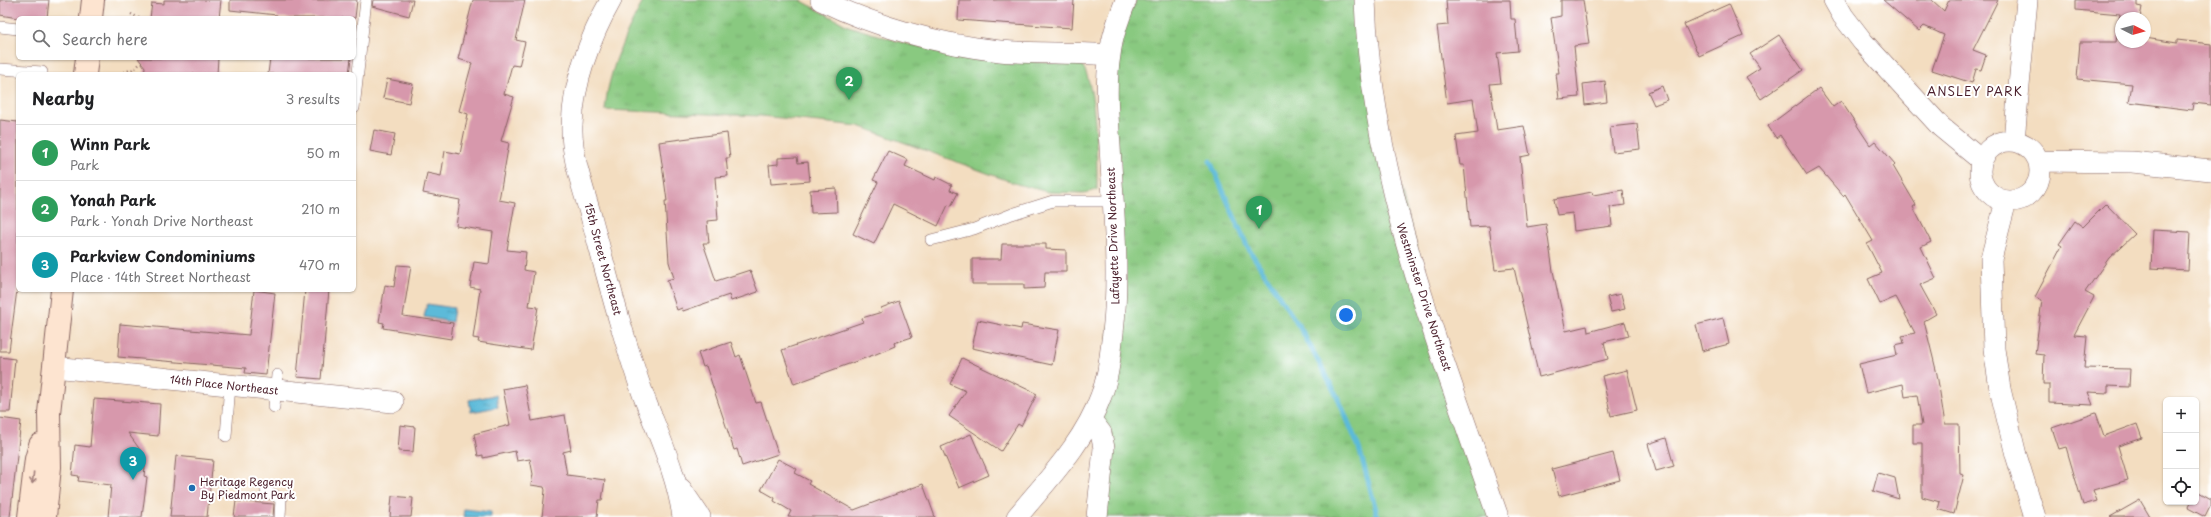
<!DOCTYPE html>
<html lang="en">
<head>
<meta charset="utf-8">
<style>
	:root { --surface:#fff; --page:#f2f2f2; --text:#202124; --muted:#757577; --line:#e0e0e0; --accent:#2563eb }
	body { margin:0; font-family:"Playpen Sans",sans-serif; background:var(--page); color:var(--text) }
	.controls { position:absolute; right:12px; bottom:12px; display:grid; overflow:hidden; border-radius:6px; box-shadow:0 1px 3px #0004 }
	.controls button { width:36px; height:36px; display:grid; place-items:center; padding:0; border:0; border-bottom:1px solid var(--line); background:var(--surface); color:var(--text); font:20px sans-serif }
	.compass { position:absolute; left:2115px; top:12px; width:36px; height:36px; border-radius:50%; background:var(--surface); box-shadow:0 1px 3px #0004; rotate:96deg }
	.you { position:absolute; left:1346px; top:315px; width:14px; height:14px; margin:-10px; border:3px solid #fff; border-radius:50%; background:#1a73e8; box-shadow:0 0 0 6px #1a73e833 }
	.badge { display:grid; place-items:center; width:26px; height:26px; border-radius:50%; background:var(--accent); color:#fff; font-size:13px; font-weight:700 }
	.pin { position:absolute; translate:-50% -33px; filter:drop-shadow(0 1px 2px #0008) }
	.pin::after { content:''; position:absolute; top:21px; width:14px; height:12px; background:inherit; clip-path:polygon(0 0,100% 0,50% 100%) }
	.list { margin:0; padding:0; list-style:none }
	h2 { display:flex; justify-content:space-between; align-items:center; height:52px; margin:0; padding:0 16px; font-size:17px }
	h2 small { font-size:13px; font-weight:400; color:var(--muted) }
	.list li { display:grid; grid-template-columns:26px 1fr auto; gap:12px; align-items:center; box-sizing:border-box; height:56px; padding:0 16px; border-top:1px solid var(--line) }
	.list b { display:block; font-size:15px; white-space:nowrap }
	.list p { margin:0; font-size:13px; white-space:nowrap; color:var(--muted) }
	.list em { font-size:13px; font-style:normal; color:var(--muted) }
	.icon { flex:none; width:22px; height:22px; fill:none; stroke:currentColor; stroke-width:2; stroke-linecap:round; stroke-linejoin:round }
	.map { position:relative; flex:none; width:2211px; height:517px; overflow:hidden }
	.search { position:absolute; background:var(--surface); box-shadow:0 1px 3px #0004; left:16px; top:16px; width:340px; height:44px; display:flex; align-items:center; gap:10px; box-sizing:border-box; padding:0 14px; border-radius:6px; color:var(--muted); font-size:15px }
	.panel { position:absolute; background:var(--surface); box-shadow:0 1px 3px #0004; left:16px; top:72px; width:340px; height:220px; border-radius:6px }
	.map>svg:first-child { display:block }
	.park { fill:url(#park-tufts); stroke:#6a7456 }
	.water { fill:url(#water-ripples); stroke:#526c82 }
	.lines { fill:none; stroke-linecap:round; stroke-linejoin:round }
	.stream { stroke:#5bbad9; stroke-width:5 }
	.building { fill:#d798ac }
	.lane-casing { stroke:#85625f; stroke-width:12 }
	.street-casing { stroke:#85625f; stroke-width:22 }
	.secondary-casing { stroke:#85625f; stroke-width:24 }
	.path { stroke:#85625f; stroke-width:2.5; stroke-dasharray:1 3; stroke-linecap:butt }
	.lane { stroke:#fff; stroke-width:11 }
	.street { stroke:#fff; stroke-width:21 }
	.secondary { stroke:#fde4d0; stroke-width:22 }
	.oneway { stroke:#a4827e }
	.poi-dot { fill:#1f6fb2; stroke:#fff; stroke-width:1.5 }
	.labels { text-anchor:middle; stroke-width:4; stroke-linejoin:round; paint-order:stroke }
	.street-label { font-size:11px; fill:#4a1f2b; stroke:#fff }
	.poi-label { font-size:11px; fill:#4a1f2b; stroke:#fff; text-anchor:start }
	.neighbourhood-label { font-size:12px; letter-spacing:1px; fill:#4a1f2b; stroke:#fff }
</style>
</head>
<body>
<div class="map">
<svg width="2211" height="517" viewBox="0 0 2211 517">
	<defs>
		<pattern id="park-tufts" width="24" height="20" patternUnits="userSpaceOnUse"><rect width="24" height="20" fill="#89c980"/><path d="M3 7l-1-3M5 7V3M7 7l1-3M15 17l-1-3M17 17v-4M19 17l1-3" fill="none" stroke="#78ac6f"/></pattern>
		<pattern id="water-ripples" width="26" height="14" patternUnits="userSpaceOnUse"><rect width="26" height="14" fill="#5bbad9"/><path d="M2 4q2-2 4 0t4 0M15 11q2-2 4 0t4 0" fill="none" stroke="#4d97b0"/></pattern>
	</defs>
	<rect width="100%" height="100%" fill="#fff"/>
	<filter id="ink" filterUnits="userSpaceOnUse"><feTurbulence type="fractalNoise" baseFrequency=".025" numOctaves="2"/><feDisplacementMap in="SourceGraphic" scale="8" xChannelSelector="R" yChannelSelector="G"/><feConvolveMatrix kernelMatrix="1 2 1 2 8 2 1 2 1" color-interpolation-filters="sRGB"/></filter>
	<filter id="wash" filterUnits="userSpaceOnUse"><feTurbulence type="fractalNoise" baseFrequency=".012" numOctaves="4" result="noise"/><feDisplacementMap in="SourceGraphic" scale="16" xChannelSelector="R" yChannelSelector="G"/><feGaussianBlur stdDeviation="0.9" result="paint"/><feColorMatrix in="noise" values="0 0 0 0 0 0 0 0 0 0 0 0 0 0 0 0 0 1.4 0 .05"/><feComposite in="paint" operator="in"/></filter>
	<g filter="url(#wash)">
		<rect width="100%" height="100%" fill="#f3ddc0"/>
		<!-- park -->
		<path class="park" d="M644,0H800L848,26L907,44L967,57L1082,65C1097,86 1097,162 1097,190L1084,193L1048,192L1017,184L859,126L761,116L605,110C608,73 625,33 644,0Z
			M1136,0H1365L1366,63L1491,517H1095L1112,288L1111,50Z"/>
		<!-- water -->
		<path class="water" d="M427,304L454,308L452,322L424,317Z
			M496,395L498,407L471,412L469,400Z
			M464,509L491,512V517H463Z"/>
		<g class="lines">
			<!-- stream -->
			<path class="stream" d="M1210,161L1248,248L1302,331L1339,400L1359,448L1378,517"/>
		</g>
		<g id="blocks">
			<!-- building -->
			<path class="building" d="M0,0H49L47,18H18L0,15Z
				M164,0H221L219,18H150L152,3L164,4Z
				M230,0H357L355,18H277V15L230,10Z
				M373,0H413L409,16L372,6Z
				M473,0H525L516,40L525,42L519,66L512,65L504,94L514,97L501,141L509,143L499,200L515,203L507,250L526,252L524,270L534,272L529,306L538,307L531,350L478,342L479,339L473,338L480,289L470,287L474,262L489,264L493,232L456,226L460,200L423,193L427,173L441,176L445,151L460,154L468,114L459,111L472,63L458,59Z
				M959,0H1074L1072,28L958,20Z
				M1446,0H1510L1511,19H1515L1518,51L1497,53L1501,83L1490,84L1497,130L1524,126L1530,155L1520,157L1527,227L1546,224L1553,271L1566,331L1587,326L1588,332L1625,322L1629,336L1604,342L1608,359L1539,377L1514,268L1495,270L1489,226L1470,227L1464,165H1460L1456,136L1478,133L1473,99L1447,103L1437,26L1448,25Z
				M1561,0H1583L1589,44L1574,46L1579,97L1559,99L1556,73H1559L1551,18L1561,16Z
				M1883,0H1932L1944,11L1949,0H1998L1973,50L1986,55L1981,70L1976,69L1972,83L1932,70L1944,35L1924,26L1919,31Z
				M2076,0H2137V6L2142,7L2140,18H2121V42H2145V38L2177,43V40L2211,44V105L2193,103L2192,110L2129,102L2132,84L2077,79L2080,42H2116L2120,14L2076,10Z
				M1729,4L1743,36L1699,56L1684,24Z
				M1779,35L1803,70L1761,99L1746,77L1760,68L1750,54Z
				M138,58H218L217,74H144L145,67Z
				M270,58H351L349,74H268Z
				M387,79L413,84L409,103L383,98Z
				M1605,81L1607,102L1585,105L1583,84Z
				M1662,86L1667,100L1654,105L1648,92Z
				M1819,88L1833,107L1841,101L1870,145L1875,141L1895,164L1893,166L1916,205L1913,207L1931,242L1921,247L1936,278L1920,285L1936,314L1924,321L1937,374L1945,424H1959L1960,474L1964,475L1954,514L1938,509L1940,502L1922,497V443H1913V425H1922L1917,395L1905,397L1903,384L1866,393L1859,364L1897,355L1895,345L1904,343L1902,336L1915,333L1896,297L1880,304L1868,279L1882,273L1867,244L1873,241L1845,194L1843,196L1819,168L1807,175L1780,135L1776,138L1768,126Z
				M0,120L18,122V282L9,351H0Z
				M1637,124L1640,149L1613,152L1610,127Z
				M374,130L395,134L391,155L370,151Z
				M727,133L730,158H726L728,176L715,177L718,220L707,221L709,243H703L716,281L750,270L758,292L731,301L729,295L683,311L682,308L677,310L667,280L674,278L669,262L665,201H667L659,142Z
				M888,151L908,160L905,166L935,180L936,177L952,185L950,190L958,193L951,206L948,205L938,226L893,204L874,244L853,234L878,182L873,180Z
				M797,157L798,163L808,162L810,181L771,184L769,165L778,164V158Z
				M836,188L837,212L811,213L810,190Z
				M1623,190L1625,205L1610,207L1612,226L1574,231L1572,213L1557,215L1554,199L1592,192L1593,195Z
				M2106,204L2135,234L2109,258L2085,292L2094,297L2074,335L2087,336L2084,368L2130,369L2129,387L2108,386V393L2088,392L2093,405L2049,403V384H2043L2044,355L2035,354L2042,300L2035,297L2062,246L2059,244L2075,221L2083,227Z
				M2153,230L2190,232L2188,270L2151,268Z
				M1002,244H1046V249L1066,250V272H1045L1044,288L1024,289V284H972V259H1001Z
				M397,265L411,266L403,316L453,323L451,339L383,328L384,323L379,322L385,285L394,287Z
				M254,290L275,293L266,375L245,373L246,368L118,357L120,324L249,335Z
				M305,290H329L321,379L297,377Z
				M1621,294L1625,309L1611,312L1607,297Z
				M899,301L912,337L894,343L895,346L876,354L794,384L782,350L863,322L862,318L882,312L881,308Z
				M1723,318L1729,344L1702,351L1696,325Z
				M978,320L1021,329L1022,324L1059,330L1052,365L972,348Z
				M731,342L736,357L740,355L756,403L761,402L778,454L742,466L737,449L734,450L706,366L703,367L698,353Z
				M0,357L15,359L10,412H0Z
				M962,358L1037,394L1021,426L1018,424L1001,451L949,416L966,391L950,384Z
				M1627,370L1637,410L1611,416L1602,376Z
				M525,385L532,421L565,415L571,450L563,452L567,475L605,480L602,500H599L597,517H542L545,490L544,487L531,485L533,474L530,459L517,461L515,451L483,458V455L478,456L474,434L510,425L503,389Z
				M94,399L160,404L158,436L128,433L146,458L144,476L147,477L142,517H108L111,485L78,481L79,476L72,475L75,445L90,447Z
				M2096,413L2104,436L2137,424L2142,438L2118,446L2128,480L2093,490L2097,501L2083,505L2066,447L2059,449L2052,428Z
				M0,418L21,421L10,517H0Z
				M400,425L415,427L413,452L398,451Z
				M971,434L989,475L959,488L941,447Z
				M1666,438L1674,466L1656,471L1648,444Z
				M1613,453L1620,480L1559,496L1552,469Z
				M176,456L213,460L207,517H170Z
				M778,459L797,469L795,473L810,481L808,484L854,510L923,484L935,517H788L791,511L774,501L775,498L761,490Z
				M1878,473L1895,478L1899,499L1873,491Z
				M2197,491L2211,499V505L2205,517L2188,508L2191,502H2196Z
				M392,496L413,498L411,517H390Z
				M2140,500L2150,517H2110Z
				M236,501L274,504L273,517H234Z"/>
		</g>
	</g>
	<g filter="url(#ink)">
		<use href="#blocks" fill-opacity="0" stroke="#85625f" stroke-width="1"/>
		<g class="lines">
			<defs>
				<path id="lane" d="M0,27L18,29
					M0,69L42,72
					M354,108L366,0
					M931,240L974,229L1012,214L1053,201H1113
					M274,407L277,375
					M226,436L230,385
					M266,491L281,499L280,517"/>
				<path id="street" d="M611,0C590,37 573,83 572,126C571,157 584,190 592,220C608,279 623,339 644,397C659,437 677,474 683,517
					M821,0C874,26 941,45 1000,51C1036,54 1073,52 1110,55
					M1365,0C1371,180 1440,349 1498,517
					M1834,0L1843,16L1863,42L1941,127L1981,160
					M2014,140L2027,0
					M1980 171a30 30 0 1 1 60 0a30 30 0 1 1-60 0Z
					M2039,161L2132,162L2211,170
					M2006,201L1991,259L1994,349L2000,389L2016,455L2035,517
					M54,367L393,402
					M1091,420L1101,433L1104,448L1097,517
					M681,489L700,517
					M1017,517C1048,479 1084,443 1101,396C1109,376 1110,355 1113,333C1120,271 1113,208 1110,146C1108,116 1105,85 1110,55C1112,36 1119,18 1126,0"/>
				<path id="secondary" d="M91,18L93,0
					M85,74L87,58
					M29,517L36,459L40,445
					M45,517L50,467L49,413L62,290"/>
			</defs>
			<!-- lane casing -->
			<use href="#lane" class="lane-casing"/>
			<!-- street casing -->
			<use href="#street" class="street-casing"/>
			<!-- secondary casing -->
			<use href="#secondary" class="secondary-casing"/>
			<!-- path -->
			<path class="path" d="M131,14L139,18
				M124,72L134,69L141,63"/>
			<!-- lane -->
			<use href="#lane" class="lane"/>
			<!-- street -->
			<use href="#street" class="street"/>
			<!-- secondary -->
			<use href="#secondary" class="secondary"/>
		</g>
		<!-- one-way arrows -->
		<defs><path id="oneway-shaft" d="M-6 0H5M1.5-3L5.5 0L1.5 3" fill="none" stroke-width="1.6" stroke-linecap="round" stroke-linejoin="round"/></defs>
		<use class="oneway" href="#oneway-shaft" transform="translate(33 478) rotate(97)"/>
	</g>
	<!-- markers -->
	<circle class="poi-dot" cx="192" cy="488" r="4"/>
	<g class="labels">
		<!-- street labels -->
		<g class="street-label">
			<text transform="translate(1113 236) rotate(-92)" y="4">Lafayette Drive Northeast</text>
			<text transform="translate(603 259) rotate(75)" y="4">15th Street Northeast</text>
			<text transform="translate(1424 297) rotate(72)" y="4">Westminster Drive Northeast</text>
			<text transform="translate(224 385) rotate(6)" y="4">14th Place Northeast</text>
		</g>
		<!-- poi labels -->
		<g class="poi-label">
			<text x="200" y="486">Heritage Regency<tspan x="200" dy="13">By Piedmont Park</tspan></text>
		</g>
		<!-- neighbourhood labels -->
		<g class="neighbourhood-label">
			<text x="1975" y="96">ANSLEY PARK</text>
		</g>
	</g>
</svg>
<div class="controls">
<button>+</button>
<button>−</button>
<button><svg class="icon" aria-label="locate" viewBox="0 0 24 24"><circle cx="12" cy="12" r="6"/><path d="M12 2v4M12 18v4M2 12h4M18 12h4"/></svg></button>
</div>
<svg class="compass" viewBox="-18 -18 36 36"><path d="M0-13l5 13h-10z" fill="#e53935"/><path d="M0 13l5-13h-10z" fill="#757577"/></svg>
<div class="you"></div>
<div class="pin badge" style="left:1259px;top:229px;background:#2e9e5b">1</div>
<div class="pin badge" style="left:849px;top:100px;background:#2e9e5b">2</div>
<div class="pin badge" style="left:133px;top:480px;background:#0f9aa8">3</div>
<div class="search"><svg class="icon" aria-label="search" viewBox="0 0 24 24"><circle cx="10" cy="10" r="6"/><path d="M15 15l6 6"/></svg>Search here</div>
<section class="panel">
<h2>Nearby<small>3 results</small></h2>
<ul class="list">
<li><span class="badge" style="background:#2e9e5b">1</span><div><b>Winn Park</b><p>Park</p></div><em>50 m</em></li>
<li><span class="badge" style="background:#2e9e5b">2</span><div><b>Yonah Park</b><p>Park · Yonah Drive Northeast</p></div><em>210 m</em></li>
<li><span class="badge" style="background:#0f9aa8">3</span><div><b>Parkview Condominiums</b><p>Place · 14th Street Northeast</p></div><em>470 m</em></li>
</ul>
</section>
</div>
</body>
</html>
